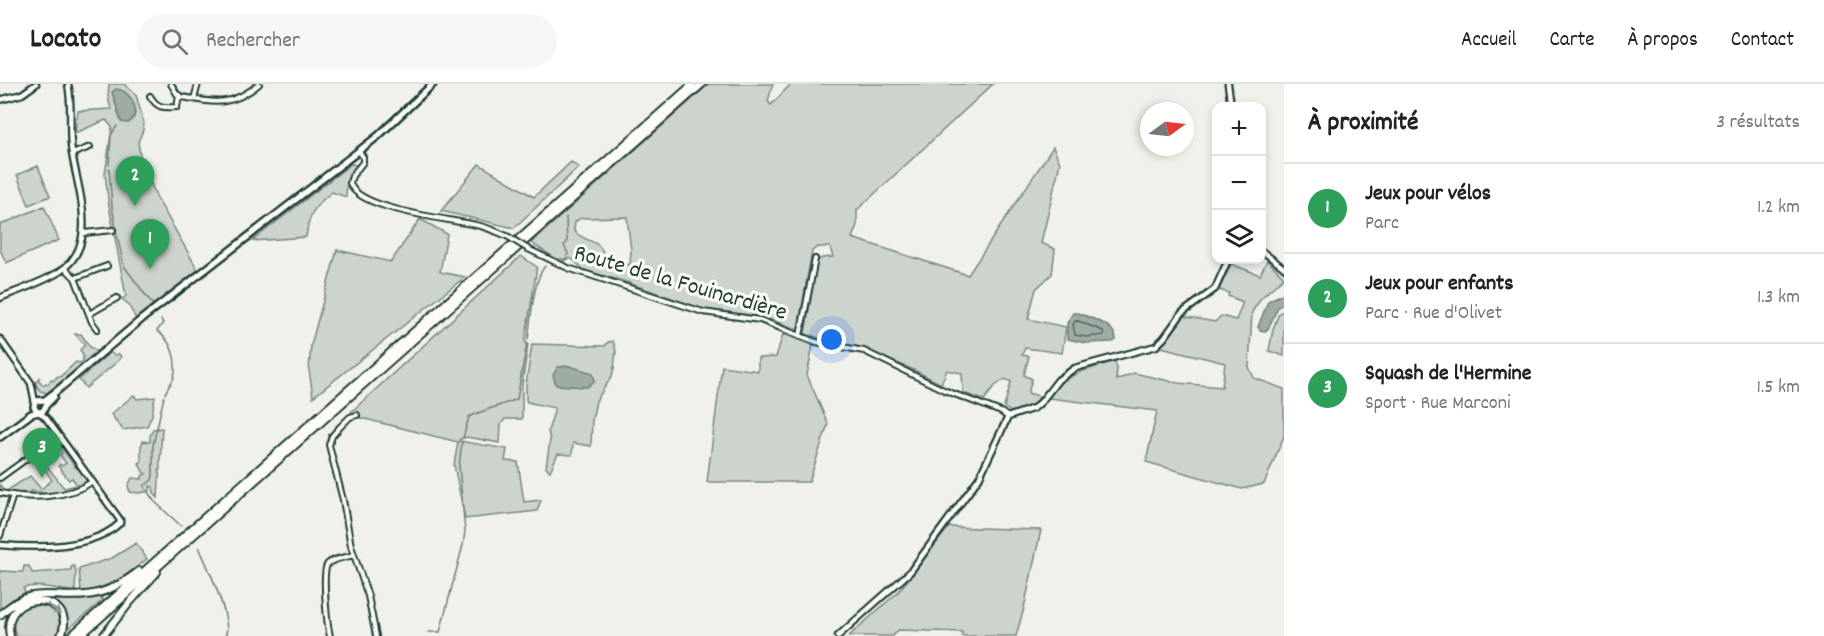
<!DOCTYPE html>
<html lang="fr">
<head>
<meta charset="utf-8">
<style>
	:root { --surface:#fff; --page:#f6f6f6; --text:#222; --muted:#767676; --line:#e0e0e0; --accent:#0f766e }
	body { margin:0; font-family:Dekko,sans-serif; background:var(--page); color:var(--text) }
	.controls { position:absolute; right:18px; top:18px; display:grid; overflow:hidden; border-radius:12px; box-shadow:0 3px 9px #0003 }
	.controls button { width:54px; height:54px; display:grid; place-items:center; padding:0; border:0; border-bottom:2px solid var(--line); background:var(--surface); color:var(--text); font:30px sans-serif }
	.compass { position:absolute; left:1140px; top:18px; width:54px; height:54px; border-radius:50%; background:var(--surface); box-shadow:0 3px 9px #0003; rotate:75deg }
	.you { position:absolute; left:832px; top:256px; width:21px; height:21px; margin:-15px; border:4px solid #fff; border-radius:50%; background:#1a73e8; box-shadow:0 0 0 9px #1a73e833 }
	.badge { display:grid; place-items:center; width:39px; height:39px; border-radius:50%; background:var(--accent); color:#fff; font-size:20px; font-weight:700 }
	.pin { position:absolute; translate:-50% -50px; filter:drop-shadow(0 2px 3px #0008) }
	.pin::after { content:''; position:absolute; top:32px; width:21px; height:18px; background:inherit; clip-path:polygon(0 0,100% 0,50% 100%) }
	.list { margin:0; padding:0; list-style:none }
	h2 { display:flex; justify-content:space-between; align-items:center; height:78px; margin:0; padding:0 24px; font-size:26px }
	h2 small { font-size:20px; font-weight:400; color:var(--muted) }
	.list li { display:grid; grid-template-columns:39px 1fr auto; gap:18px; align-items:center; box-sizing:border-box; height:90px; padding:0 24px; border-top:2px solid var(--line) }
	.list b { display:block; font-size:22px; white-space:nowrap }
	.list p { margin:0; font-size:20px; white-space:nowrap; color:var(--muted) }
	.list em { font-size:20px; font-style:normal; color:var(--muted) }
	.icon { flex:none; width:33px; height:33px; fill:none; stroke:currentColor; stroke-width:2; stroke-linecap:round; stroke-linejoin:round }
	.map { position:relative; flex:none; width:1284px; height:552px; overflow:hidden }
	header { display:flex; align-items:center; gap:36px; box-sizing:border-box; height:84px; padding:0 30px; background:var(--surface); border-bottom:2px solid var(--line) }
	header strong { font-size:28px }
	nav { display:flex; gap:33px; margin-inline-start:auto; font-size:21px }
	.search { width:420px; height:54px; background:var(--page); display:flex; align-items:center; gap:15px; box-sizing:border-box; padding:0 21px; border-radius:33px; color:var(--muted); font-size:22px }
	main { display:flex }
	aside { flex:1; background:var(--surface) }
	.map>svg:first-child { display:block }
	.green { fill:#cdd3cd; stroke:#768880; stroke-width:1.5; fill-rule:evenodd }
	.water { fill:#9faca4; stroke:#6c8077; stroke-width:1.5 }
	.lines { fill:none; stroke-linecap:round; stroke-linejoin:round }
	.shore { stroke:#526961; stroke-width:1.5 }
	.stream { stroke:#6c8077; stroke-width:1.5 }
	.minor-casing { stroke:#1f3d34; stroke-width:8 }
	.tertiary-casing { stroke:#1f3d34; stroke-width:9 }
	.secondary-casing { stroke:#1f3d34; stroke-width:10 }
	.trunk-casing { stroke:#1f3d34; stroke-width:10 }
	.minor { stroke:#fdfcf7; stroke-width:4 }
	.tertiary { stroke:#fdfcf7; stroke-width:4.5 }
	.secondary { stroke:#fdfcf7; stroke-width:5 }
	.trunk { stroke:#fdfcf7; stroke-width:6 }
	.minor-bridge-casing { stroke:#1f3d34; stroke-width:8; stroke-linecap:butt }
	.minor-bridge { stroke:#fdfcf7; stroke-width:4 }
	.oneway { fill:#8e9c96 }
	.labels { text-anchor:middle; stroke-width:6; stroke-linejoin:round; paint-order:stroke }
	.street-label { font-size:24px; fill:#1f3d34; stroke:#fdfcf7 }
</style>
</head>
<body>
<header>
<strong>Locato</strong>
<div class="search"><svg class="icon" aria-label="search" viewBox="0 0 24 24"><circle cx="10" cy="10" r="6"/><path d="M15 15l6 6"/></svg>Rechercher</div>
<nav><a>Accueil</a><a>Carte</a><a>À propos</a><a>Contact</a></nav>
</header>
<main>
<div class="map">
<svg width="1284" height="552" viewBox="0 0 1284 552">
	<rect width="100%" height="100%" fill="#f0f1eb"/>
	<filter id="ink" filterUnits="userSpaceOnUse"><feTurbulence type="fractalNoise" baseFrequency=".0167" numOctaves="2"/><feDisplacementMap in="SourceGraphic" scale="12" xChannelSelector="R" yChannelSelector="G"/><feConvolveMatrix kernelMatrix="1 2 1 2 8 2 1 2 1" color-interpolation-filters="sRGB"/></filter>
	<g filter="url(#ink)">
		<!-- green -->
		<path class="green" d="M109,0H124L136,11L144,39L143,46L138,58L141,76L157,114L198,186L136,235L128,220L122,215L126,212L109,122L105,90L112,43L106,36L75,49L78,27L111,25L108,13Z
			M709,0H773L768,17L771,21L791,0H993L857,126V141L852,154L968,191L1053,63L1060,79L1041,159L1055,165L1052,190L1036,205L1028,235L1066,243L1062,269L1025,264L1022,271L1029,272L1024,291L1032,295L1028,309L1039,312L1037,319L1011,328L1004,323L1011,298L1005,295L995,302L984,316L963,309L962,289L947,286L941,300L914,286L863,265L805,250L817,177L822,174L833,173L830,163H818L812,167L798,245L761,233L702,225L626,198L584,186L572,175H556L531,159ZM627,133L631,166L630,181L605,176C601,153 588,161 574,147L575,138L581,134Z
			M571,78L579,83L514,144L441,127L479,80L534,113Z
			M351,80L357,81L347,96L346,113L332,108C314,122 309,130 306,153L252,157Z
			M38,82L50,112L29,121L17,91Z
			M44,122L59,156L6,179L0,165V141Z
			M420,135L447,150L440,188L465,193L313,313L309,286L311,261L337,166L391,178Z
			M521,172L537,183L525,258L528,260L522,302V335H505L501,340L500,359L467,353L460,355L459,357L507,365L505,377L518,378L524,418L541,416L537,427L465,435L454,381L458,358L357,333L351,328Z
			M1267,176L1284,193L1261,214L1252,228L1249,283L1254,294L1284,305V352L1264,400L1242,405L1146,378L1157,327L1048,314L1062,297L1080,288L1115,277L1117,284L1116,296L1134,289L1178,299L1222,303L1225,279L1161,263L1182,232L1215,238L1221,232L1236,236L1243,218L1228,212L1229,209L1219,206L1231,180L1260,191Z
			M1284,227V272L1269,267L1273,245L1279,229Z
			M75,250H81L90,263L98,268L47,309L40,307L35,299L40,293L38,295L43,301L46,299L48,301L51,295L53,297L58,292L60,293L76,278L80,279L83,277V270L80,266L85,261Z
			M783,250L813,261L807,291L828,340L809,398H707L722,282L758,287V274L776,273Z
			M613,257L616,267L614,284L612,292L596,317L592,336L591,362L573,359L572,371L558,370L550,387L546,384L550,356L548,347L555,324L527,318L526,316V301L532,260L605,262L608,258Z
			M110,268L114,271L119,270L121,273L118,277L86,304L79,296Z
			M134,311L137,315L155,313L152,331L147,342L123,346L111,330Z
			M162,344L158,414L154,409L153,403L150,402V407L139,409L130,408L128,402L132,394L142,395V392L146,390L143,388L139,379L141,378V362L143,357L150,358V352L153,345Z
			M56,356L61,357L59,360L76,384L79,382L87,394L86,400C72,406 57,409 41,410V408L30,407V410L0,407V401L5,408L30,392L41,405L52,396L42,381L44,378L64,404L77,401L72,394L69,396L58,382L60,380L62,382L66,379L60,371L62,369L59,365L57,366L51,359Z
			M949,443L1041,446L1024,524L1016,552H962V548L898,546L893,552H849L899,507Z
			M136,459L147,475C126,492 109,504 81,508L79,485L112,474Z
			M24,482H29L32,489L71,486V483L74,482L76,486L75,508C60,506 37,499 23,504L25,508C17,515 8,519 0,526V487L23,488Z
			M101,513L103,516L67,546L65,530L53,516H82Z
			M33,521L47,523L57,529L60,541L56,552H16C9,536 16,525 33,521Z"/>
		<!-- water -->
		<path class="water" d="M116,5C132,6 143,31 128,39L121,38L112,8Z
			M1284,209V219L1278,223L1268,245L1265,247L1260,246L1258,243L1268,217Z
			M1073,229H1078C1090,234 1116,240 1116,256L1113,258L1086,259L1067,255V239Z
			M569,282L593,289L595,297L587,303L556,301L553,291L558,283Z"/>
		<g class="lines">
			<!-- shore -->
			<path class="shore" d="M1076,236L1103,247L1104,251L1087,253L1075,251L1073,241Z"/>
			<!-- stream -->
			<path class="stream" d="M109,81L111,51L117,42
				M109,84L112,123L116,144
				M116,147L124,182L153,221
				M560,178L566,176L568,170L564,161L567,159L566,133
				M161,236L163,239L157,247C171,256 178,275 174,293C172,299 167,304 165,310
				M528,255C531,236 533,196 545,182
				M164,313L153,361V391L152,396L144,402L154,417L181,442
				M463,354L469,333C485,325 501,322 517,315L527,259
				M199,463C206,479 234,538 225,552
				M429,548H440L463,461L465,447L459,382L462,357"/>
			<defs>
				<path id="minor" d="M171,0L177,10L182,13C215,19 232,23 259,0
					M150,12C157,24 163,24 177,23L179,12
					M194,15L198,0
					M359,67L363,73V78L352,92L350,99C357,126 451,135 476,141C487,143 497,148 507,152
					M72,70L90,63
					M84,149L113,146
					M528,165L568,184L703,228L760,236L816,258L864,267L944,306L1001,328L1008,333
					M1262,167L1284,184
					M65,184L75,194L92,238L97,245
					M75,194L107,182
					M89,230L117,214
					M800,252L815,175
					M357,331L350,333L340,343L332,352L329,361L343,416L351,462L368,512L376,552
					M0,394L58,352
					M0,409C30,415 66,415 92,398
					M0,452L13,411
					M330,552C327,541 322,490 327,481C331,475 347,473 354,471"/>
				<path id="tertiary" d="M1228,0L1231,22
					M0,16L22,10L36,0
					M0,214C19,206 41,199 59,188C100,162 78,107 72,69C68,46 73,23 68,0
					M0,255L31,299L35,318
					M0,461C35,464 92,466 120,439V436L46,334L39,328
					M838,552L910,488L979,394L1008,333L1034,324L1041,318L1058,296L1075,284L1156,262L1164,254L1182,229L1215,205L1228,176"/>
				<path id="secondary" d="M37,328L34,323L35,317L45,316L58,306L143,234L378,52L433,0
					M0,353L31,330L43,327L46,321L54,313"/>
				<path id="trunk" d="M0,531C35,497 53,518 93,510C111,507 125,498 139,487
					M10,552C0,504 80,507 61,552
					M71,552L693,0
					M80,552L702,0
					M103,552L131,517L157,488"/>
			</defs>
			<!-- minor casing -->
			<use href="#minor" class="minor-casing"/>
			<!-- tertiary casing -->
			<use href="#tertiary" class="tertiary-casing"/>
			<!-- secondary casing -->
			<use href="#secondary" class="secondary-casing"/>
			<!-- trunk casing -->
			<use href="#trunk" class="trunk-casing"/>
			<!-- minor -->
			<use href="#minor" class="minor"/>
			<!-- tertiary -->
			<use href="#tertiary" class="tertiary"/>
			<!-- secondary -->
			<use href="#secondary" class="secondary"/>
			<!-- trunk -->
			<use href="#trunk" class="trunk"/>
			<defs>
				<path id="minor-bridge" d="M507,152L528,165"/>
			</defs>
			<!-- minor-bridge casing -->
			<use href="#minor-bridge" class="minor-bridge-casing"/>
			<!-- minor-bridge -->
			<use href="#minor-bridge" class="minor-bridge"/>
		</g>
		<!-- one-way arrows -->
		<defs><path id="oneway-solid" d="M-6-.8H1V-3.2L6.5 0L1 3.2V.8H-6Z" transform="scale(1.5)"/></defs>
		<use class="oneway" href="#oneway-solid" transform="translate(54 525) rotate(40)"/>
	</g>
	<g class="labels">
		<!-- street labels -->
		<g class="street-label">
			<text transform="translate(681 197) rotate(16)" y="8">Route de la Fouinardière</text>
		</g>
	</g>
</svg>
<div class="controls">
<button>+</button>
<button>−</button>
<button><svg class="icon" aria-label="layers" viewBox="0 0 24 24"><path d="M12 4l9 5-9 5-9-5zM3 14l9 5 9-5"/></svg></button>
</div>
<svg class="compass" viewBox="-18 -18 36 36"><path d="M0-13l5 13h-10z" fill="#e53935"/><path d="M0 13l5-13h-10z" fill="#767676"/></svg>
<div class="you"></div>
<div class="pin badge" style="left:150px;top:185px;background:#2e9e5b">1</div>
<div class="pin badge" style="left:135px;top:122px;background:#2e9e5b">2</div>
<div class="pin badge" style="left:42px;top:394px;background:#2e9e5b">3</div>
</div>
<aside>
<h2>À proximité<small>3 résultats</small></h2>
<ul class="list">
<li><span class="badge" style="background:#2e9e5b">1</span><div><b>Jeux pour vélos</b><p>Parc</p></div><em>1.2 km</em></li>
<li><span class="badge" style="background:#2e9e5b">2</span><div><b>Jeux pour enfants</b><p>Parc · Rue d'Olivet</p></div><em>1.3 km</em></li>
<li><span class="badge" style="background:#2e9e5b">3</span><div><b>Squash de l'Hermine</b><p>Sport · Rue Marconi</p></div><em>1.5 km</em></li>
</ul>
</aside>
</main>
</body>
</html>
